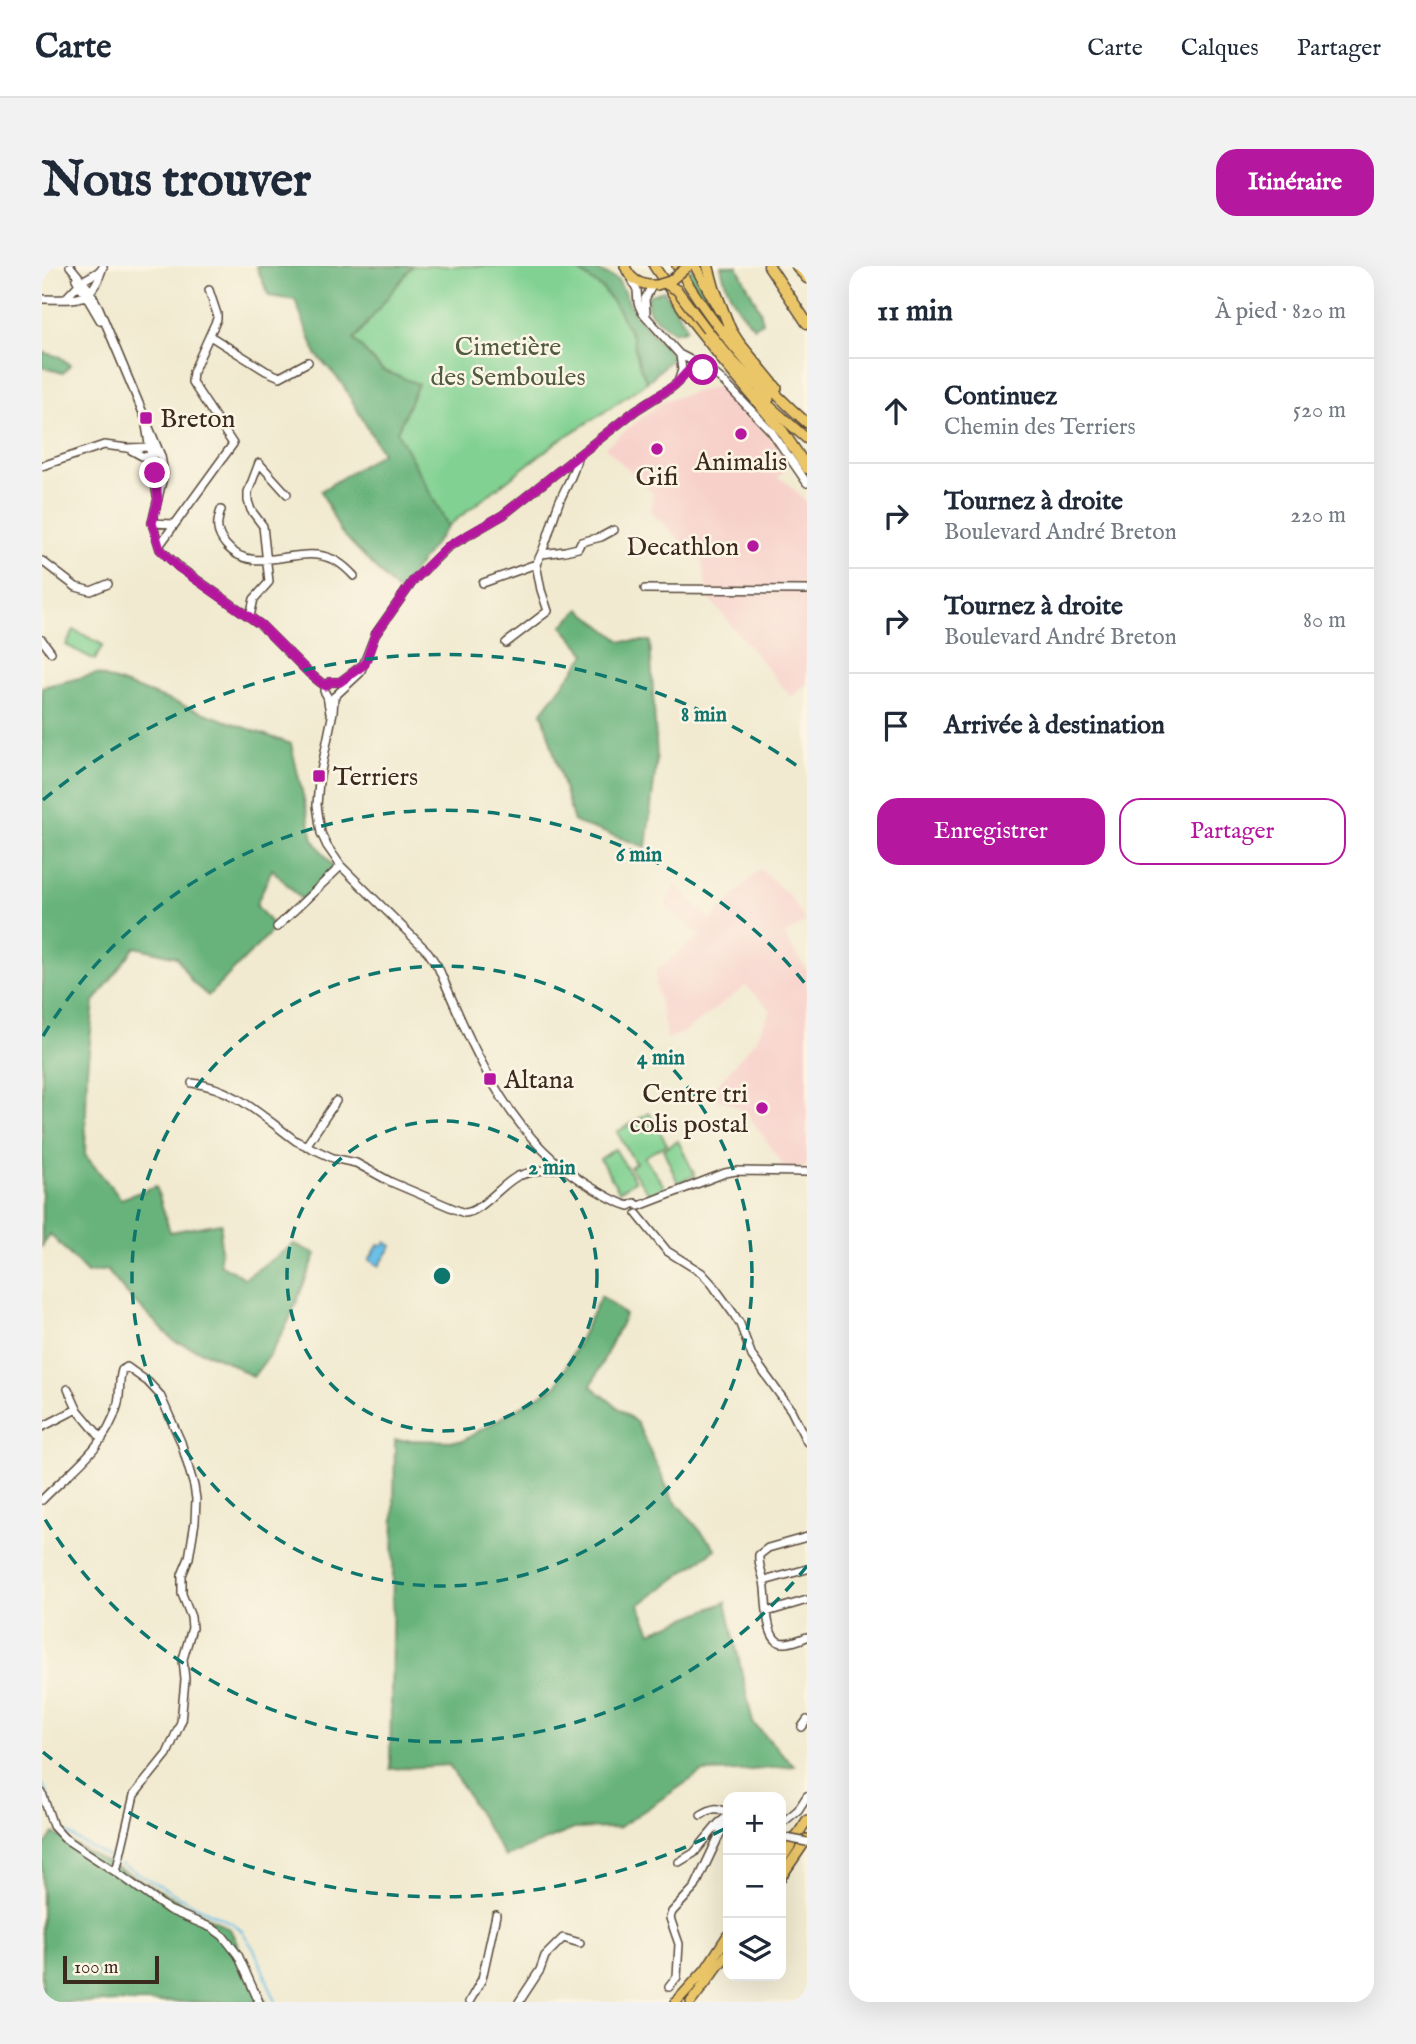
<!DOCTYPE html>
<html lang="fr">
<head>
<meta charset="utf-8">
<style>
	:root { --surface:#fff; --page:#f2f2f3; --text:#1f2937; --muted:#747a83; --line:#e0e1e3; --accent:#b5179e }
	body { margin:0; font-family:"IM FELL English",serif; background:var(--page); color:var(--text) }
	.controls { position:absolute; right:21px; bottom:21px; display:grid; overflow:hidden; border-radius:14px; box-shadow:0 7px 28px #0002 }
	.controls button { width:63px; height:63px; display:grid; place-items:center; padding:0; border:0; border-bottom:2px solid var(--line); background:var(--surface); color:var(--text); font:35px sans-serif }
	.scale { position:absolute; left:21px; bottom:18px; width:96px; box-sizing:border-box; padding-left:7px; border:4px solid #3b2a1e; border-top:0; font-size:19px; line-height:24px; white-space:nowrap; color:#3b2a1e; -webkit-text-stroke:5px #fcf5e5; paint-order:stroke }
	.stop { position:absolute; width:21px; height:21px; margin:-16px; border:5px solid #b5179e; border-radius:50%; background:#fff }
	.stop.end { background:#b5179e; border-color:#fff; box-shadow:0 2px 7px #0008 }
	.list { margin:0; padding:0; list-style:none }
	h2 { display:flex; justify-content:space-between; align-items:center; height:91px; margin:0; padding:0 28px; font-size:30px }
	h2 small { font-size:23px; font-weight:400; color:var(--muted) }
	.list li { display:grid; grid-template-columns:46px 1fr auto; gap:21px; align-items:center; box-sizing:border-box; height:105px; padding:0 28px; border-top:2px solid var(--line) }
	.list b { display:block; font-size:26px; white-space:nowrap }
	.list p { margin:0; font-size:23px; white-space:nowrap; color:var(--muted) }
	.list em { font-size:23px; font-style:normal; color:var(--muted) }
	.actions { display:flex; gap:14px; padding:21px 28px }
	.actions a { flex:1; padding:16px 0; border:2px solid var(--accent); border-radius:21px; text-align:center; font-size:24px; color:var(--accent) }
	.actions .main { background:var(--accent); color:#fff }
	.icon { flex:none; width:38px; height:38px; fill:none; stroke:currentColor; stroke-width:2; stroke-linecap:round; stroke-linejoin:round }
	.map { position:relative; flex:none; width:765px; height:1736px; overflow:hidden; border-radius:21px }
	header { display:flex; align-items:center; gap:42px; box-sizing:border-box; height:98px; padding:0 35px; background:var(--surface); border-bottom:2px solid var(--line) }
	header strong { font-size:33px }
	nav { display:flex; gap:38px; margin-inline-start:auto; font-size:24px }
	.intro { display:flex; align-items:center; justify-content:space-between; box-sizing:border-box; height:168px; padding:0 42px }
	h1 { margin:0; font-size:49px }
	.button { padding:18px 32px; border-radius:21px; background:var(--accent); color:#fff; font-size:24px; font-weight:700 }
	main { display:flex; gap:42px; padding:0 42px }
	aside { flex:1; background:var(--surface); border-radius:21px; box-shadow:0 7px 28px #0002 }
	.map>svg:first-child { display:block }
	.built { fill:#f7d0ca }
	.green { fill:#81d192; stroke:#5e7e58; stroke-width:2 }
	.forest { fill:#68b37c; stroke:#526e4d; stroke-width:2 }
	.water { fill:#6ac0e7; stroke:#527582; stroke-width:2 }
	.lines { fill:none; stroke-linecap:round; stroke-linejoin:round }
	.stream { stroke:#6ac0e7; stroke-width:2 }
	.minor-casing { stroke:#564739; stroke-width:10 }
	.major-casing { stroke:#564739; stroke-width:12 }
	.highway-casing { stroke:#564739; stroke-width:13 }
	.minor { stroke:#fff; stroke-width:7 }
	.major { stroke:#ebc669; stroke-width:9 }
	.highway { stroke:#ebc669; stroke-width:10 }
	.minor-bridge-casing { stroke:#564739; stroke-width:10; stroke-linecap:butt }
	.major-bridge-casing { stroke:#564739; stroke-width:12; stroke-linecap:butt }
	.minor-bridge { stroke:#fff; stroke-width:7 }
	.major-bridge { stroke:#ebc669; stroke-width:9 }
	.route { stroke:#b5179e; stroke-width:9 }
	.ring { fill:none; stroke:#0f766e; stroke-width:3.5; stroke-dasharray:12 9 }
	.poi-dot { fill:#b5179e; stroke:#fcf5e5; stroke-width:2.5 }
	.labels { text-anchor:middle; stroke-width:5; stroke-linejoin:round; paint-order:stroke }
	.park-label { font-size:26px; fill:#505c41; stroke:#fcf5e5 }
	.poi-label { font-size:26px; fill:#3b2a1e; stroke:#fcf5e5; text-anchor:start }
	.centre { fill:#0f766e; stroke:#fcf5e5; stroke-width:3.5 }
	.ring-label { font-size:21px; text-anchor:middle; font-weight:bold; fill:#0f766e; stroke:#fcf5e5; stroke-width:5; stroke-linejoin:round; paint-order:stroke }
</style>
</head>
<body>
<header>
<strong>Carte</strong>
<nav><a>Carte</a><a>Calques</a><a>Partager</a></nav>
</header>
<div class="intro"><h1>Nous trouver</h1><a class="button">Itinéraire</a></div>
<main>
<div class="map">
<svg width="765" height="1736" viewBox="0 0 765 1736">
	<rect width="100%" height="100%" fill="#fcf5e5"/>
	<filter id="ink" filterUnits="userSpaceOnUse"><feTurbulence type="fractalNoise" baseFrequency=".0143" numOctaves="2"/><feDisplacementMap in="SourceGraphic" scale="14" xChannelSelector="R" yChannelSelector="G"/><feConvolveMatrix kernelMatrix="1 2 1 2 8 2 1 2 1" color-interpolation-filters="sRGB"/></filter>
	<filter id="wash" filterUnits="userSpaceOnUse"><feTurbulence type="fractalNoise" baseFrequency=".00686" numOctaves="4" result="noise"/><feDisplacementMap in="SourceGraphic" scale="28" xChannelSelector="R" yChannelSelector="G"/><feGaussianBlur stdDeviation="1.57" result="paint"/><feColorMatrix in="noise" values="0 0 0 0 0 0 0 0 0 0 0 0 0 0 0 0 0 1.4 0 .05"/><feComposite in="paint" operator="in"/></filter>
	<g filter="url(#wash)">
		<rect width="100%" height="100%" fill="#f1ead0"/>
		<!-- built -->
		<path class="built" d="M679,119L732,175L747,199L736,212L743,215L765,236V418L749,431L666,331L660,294L609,246L611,227L563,181L621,135Z
			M718,603L749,631L764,656L742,669L765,705V901L744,904L706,848L681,834L664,832L714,773L729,744L704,720L644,765L625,773L614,719V703L659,670L623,640L634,619L669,654Z"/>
		<!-- green -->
		<path class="green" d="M370,0H530L561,23L577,45L590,70L598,101L605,116L558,149L516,175L406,260L355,166L375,118L340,104L312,74Z
			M32,364L61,379L53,394L24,379Z
			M607,847L625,878L602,891L622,920L608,929L588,901L595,896L593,897L575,866Z
			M636,875L653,909L636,917L621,883Z
			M573,883L593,915L577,925L558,893Z"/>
		<!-- forest -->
		<path class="forest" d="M214,0H370L312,74L340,104L376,118L355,166L406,260L356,326L298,265L279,225L340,187L300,117L274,88L253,34L227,30Z
			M530,0H553L559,6L576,14L594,50L632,91L605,116L598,101L590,70L577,45L561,23Z
			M651,0L686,66V67L666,42L645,8Z
			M679,0H695L718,44L721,56L712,61C695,43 684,25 679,0Z
			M622,25L643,58L644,63L640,65L632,66C620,57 599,47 607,29Z
			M0,86L18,91L28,99L21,107L0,101Z
			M538,343L579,375H608L615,492L604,581L532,556L500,446L544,388L520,360Z
			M54,408L249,478L271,573L292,602L260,634L230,603L214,639L233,662L166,730L150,716L135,691L93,681L52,736L45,804L43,889L79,933L114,920L128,966L179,957L178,998L203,1012L252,978L274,988L247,1054L229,1087L211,1111L184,1095L132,1075L84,1027L65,1004L45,1007L8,968L0,980V421Z
			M559,1030L583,1049L549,1120L595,1157L630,1232L674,1283L597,1339L609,1366L684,1336L711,1457L752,1500L699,1505L660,1506L576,1562L532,1563L463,1591L407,1499L348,1503L353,1174L420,1175L515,1119Z
			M11,1567L188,1663L224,1736H0V1584Z"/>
		<!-- water -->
		<path class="water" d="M344,976L350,980L337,1000L327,994L337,978L342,979Z"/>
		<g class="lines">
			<!-- stream -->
			<path class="stream" d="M0,1517C7,1528 7,1542 13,1554C22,1570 58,1586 74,1595
				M79,1598L154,1640L192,1658L200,1665L213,1685L234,1736"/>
		</g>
	</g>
	<g filter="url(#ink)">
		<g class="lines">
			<defs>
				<path id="minor" d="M28,0L46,22L57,42L119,190L122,207L110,257L118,283L137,301L219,359L267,407L283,420
					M34,13L58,54
					M0,33C34,33 50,39 61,0
					M23,33L40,15L56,6L61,1
					M604,47L603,33L610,20
					M168,70L224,105L238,111L266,96
					M639,89L668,104L680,114L729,165L765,217
					M640,110C646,102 655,103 664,104
					M104,159L115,230
					M89,184L100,190L110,192
					M0,200L62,179L85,182L108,181L119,190
					M179,244C174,258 174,267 184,279C208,308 246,285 275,289C291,291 301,298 312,310
					M110,257L132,258
					M117,280L191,178L150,116L151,106L175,53V48L167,24
					M500,288L523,285L536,282L539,276L559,271L572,264
					M0,295L34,321L49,325L66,318
					M441,317L494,298
					M603,323L765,324
					M208,350L212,333L227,316L221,260L209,244L206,235V226L217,197L245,228
					M0,374L9,386
					M464,377L506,345L499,324L494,298C506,278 509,255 518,234C524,220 533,207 535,192
					M283,420L288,416H298L322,398
					M283,420L282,425L285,430L288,447
					M292,431L291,446L277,515L275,539L279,567L285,580L299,600L386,686L396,701C432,784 467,874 549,921C561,928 573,936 587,940L593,937L597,940
					M292,431L318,407L333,369L371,315L406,281L461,249L594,144L629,122L636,116L640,104L638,89L600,46L596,37L595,24L590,13
					M235,661L299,600
					M150,817C191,821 221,851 254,875L291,892L314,897L349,916L422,947C439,947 459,918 476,910C490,905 506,903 520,902
					M264,880L294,835
					M597,940L683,907L694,905L765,906
					M595,948L625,985L660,1007L670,1018L691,1047L698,1058L710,1090L749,1144L765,1176
					M26,1123L35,1143
					M0,1161L35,1143L60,1173
					M0,1234C28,1205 63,1182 75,1141C79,1129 76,1116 80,1104L85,1101L106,1116L118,1129L139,1176L152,1220L154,1233L153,1256L147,1292L140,1309V1328L149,1351L150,1362L141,1393L143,1414L139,1456L125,1488L92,1529L74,1606
					M765,1271L726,1282L717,1289C716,1300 720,1305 722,1315C725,1329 723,1364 734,1374C741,1381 756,1374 765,1371
					M722,1315L765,1303
					M725,1346L765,1334
					M760,1461L765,1454
					M0,1527L11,1560L22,1572L74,1606L127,1644L170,1662L181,1670L196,1689L217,1736
					M659,1549C670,1542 675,1540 686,1548
					M739,1558L756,1544L765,1530
					M637,1596L652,1587L677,1557L686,1550
					M627,1721L635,1711L637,1678L628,1652L630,1646L653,1621L686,1551
					M427,1736L440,1713L454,1649
					M477,1736L498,1704L503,1690L521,1672L538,1677"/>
				<path id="major" d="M583,0C588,14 600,20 615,19
					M612,0L645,49L683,97
					M635,0C671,60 713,111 765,157
					M653,0L677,44
					M686,59L697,76L735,122
					M665,64L688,92L727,133
					M715,129L765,173
					M739,1594L765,1554
					M739,1611L765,1573
					M634,1736L664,1703L686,1669
					M649,1736L686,1687"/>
				<path id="highway" d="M666,0L672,22L689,65
					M727,0L765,57
					M755,0L765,12
					M679,92L741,166L765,202"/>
			</defs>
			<!-- minor casing -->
			<use href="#minor" class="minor-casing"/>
			<!-- major casing -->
			<use href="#major" class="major-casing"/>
			<!-- highway casing -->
			<use href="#highway" class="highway-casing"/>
			<!-- minor -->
			<use href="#minor" class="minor"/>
			<!-- major -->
			<use href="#major" class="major"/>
			<!-- highway -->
			<use href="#highway" class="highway"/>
			<defs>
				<path id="minor-bridge" d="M739,1571L765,1576"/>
				<path id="major-bridge" d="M622,17L635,24L665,64
					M615,19L628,15L645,1"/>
			</defs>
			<!-- minor-bridge casing -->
			<use href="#minor-bridge" class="minor-bridge-casing"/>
			<!-- major-bridge casing -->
			<use href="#major-bridge" class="major-bridge-casing"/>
			<!-- minor-bridge -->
			<use href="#minor-bridge" class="minor-bridge"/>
			<!-- major-bridge -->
			<use href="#major-bridge" class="major-bridge"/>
		</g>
	</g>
	<g class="lines" filter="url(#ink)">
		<!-- route -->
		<path class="route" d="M113,207L116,234L110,257L118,283L136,301L219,359L267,407L283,420L288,416H298L323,398L333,369L371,315L405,281L461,249L594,144L633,119L646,105L661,104"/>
	</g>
	<!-- distance rings -->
	<g class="ring">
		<circle cx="400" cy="1010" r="155"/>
		<circle cx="400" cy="1010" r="310"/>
		<path d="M765 1300A466 466 0 0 1 1 1250M1 770A466 466 0 0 1 765 720"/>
		<path d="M682 1563A621 621 0 0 1 1 1486M1 534A621 621 0 0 1 761 504"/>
	</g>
	<!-- markers -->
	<g class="poi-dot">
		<rect x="97" y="145" width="14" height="14" rx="3.5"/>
		<circle cx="699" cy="168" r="7"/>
		<circle cx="615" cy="183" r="7"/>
		<circle cx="711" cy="280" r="7"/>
		<rect x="270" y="503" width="14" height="14" rx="3.5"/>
		<rect x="441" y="806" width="14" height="14" rx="3.5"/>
		<circle cx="720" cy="842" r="7"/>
	</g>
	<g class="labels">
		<!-- park labels -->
		<g class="park-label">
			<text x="466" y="89">Cimetière<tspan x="466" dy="30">des Semboules</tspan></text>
		</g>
		<!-- poi labels -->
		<g class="poi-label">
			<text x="118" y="161">Breton</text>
			<text x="699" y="204" text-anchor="middle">Animalis</text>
			<text x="615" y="219" text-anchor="middle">Gifi</text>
			<text x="697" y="289" text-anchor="end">Decathlon</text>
			<text x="291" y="519">Terriers</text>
			<text x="462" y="822">Altana</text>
			<text x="706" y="836" text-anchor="end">Centre tri<tspan x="706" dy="30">colis postal</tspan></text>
		</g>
	</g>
	<circle cx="400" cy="1010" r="10" class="centre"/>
	<g class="ring-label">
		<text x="662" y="455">8 min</text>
		<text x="597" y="595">6 min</text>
		<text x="619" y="798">4 min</text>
		<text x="510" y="908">2 min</text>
	</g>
</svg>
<div class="controls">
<button>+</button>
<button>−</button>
<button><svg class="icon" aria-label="layers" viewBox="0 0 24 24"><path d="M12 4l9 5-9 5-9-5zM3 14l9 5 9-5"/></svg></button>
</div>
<div class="scale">100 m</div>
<div class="stop" style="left:661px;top:104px"></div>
<div class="stop end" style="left:113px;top:207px"></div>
</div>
<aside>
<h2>11 min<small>À pied · 820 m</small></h2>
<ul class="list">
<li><svg class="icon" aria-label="ahead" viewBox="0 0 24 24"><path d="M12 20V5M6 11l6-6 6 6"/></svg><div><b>Continuez</b><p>Chemin des Terriers</p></div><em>520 m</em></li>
<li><svg class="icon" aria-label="right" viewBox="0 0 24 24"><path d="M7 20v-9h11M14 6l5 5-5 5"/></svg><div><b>Tournez à droite</b><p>Boulevard André Breton</p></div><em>220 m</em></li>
<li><svg class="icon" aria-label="right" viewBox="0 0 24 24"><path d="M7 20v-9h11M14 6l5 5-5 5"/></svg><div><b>Tournez à droite</b><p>Boulevard André Breton</p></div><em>80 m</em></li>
<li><svg class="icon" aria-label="arrive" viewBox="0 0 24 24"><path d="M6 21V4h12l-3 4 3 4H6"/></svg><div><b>Arrivée à destination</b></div></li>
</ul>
<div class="actions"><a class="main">Enregistrer</a><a>Partager</a></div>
</aside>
</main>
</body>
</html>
